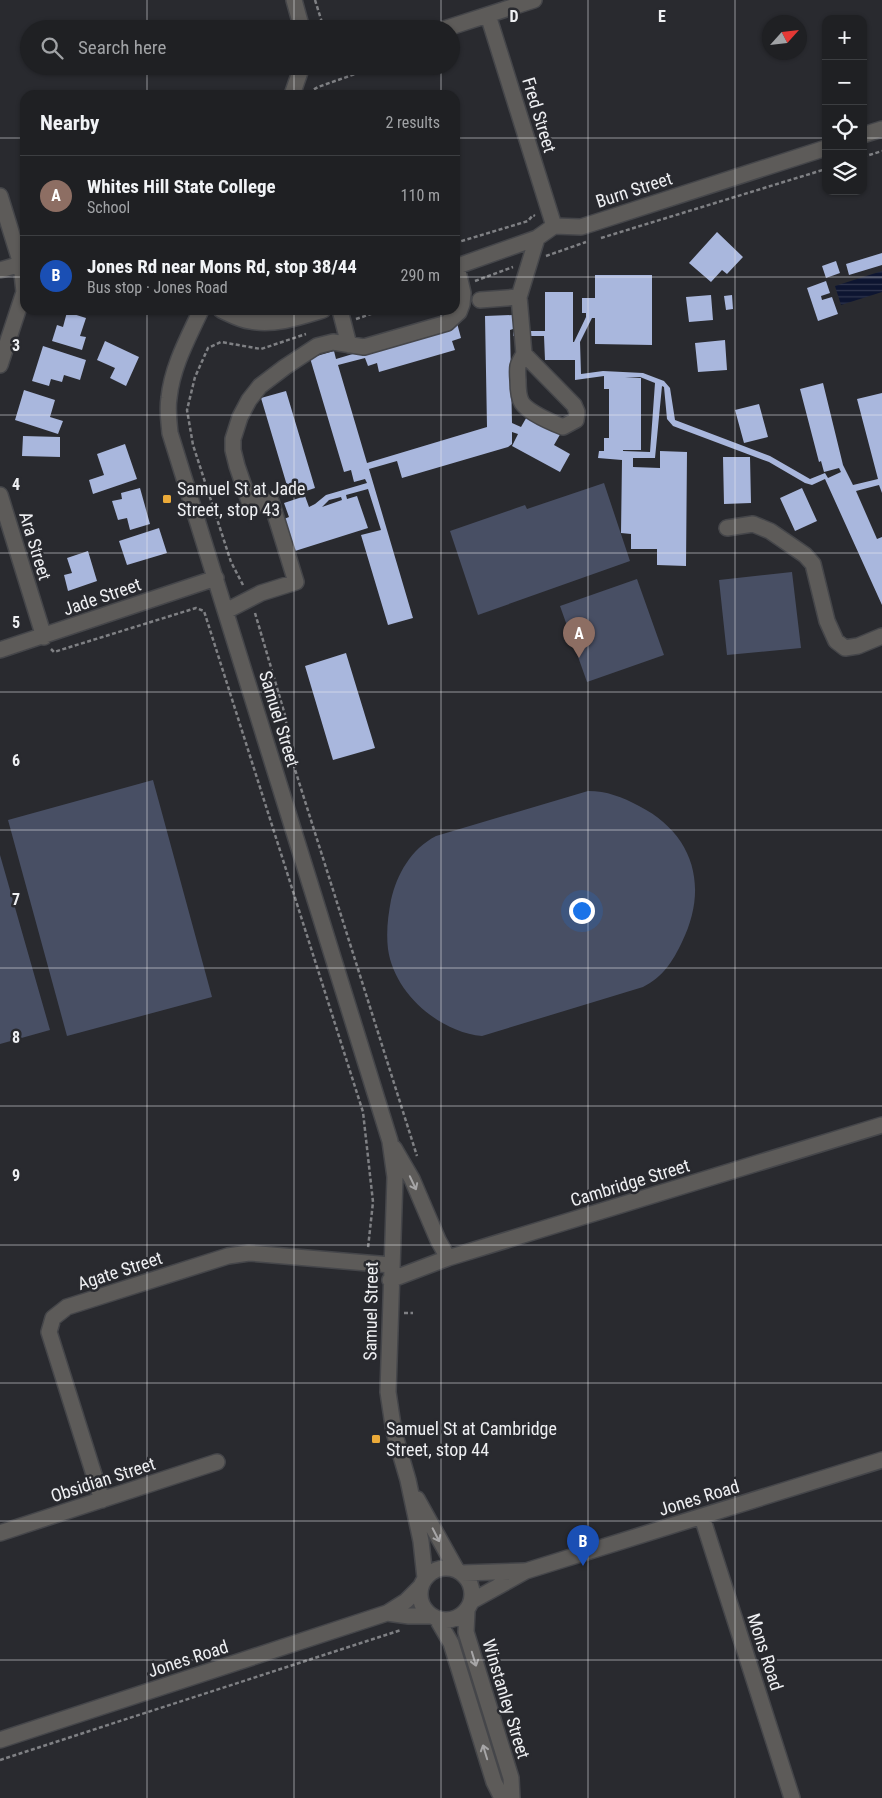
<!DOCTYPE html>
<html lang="en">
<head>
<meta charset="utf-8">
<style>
	:root { --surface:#1f2023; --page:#2c2d30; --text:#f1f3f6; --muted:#a1a3a6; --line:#3c3e41; --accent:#0b8043 }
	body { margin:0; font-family:"Roboto Condensed",sans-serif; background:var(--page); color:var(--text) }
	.controls { position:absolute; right:15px; top:15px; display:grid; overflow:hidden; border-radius:10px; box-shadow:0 1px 4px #0004 }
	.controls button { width:45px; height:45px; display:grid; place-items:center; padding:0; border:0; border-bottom:1px solid var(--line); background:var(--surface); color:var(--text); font:25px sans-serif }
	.compass { position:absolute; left:762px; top:15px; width:45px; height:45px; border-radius:50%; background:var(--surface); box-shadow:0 1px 4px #0004; rotate:63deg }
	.you { position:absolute; left:581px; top:910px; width:18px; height:18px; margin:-12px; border:4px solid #fff; border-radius:50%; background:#1a73e8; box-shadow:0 0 0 8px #1a73e833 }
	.badge { display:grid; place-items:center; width:32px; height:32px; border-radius:50%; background:var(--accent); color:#fff; font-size:16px; font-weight:700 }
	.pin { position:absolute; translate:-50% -41px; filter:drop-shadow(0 1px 2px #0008) }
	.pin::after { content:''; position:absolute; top:26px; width:18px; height:15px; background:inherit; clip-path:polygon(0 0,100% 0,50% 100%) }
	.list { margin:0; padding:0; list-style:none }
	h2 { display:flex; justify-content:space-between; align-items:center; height:65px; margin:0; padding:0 20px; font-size:21px }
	h2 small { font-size:16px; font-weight:400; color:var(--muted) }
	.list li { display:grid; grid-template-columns:32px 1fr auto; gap:15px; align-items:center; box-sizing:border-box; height:80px; padding:0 20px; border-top:1px solid var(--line) }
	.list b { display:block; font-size:19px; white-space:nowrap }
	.list p { margin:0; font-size:16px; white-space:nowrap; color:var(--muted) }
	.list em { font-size:16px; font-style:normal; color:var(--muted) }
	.icon { flex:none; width:28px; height:28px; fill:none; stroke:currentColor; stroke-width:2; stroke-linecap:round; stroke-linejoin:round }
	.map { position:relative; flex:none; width:882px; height:1798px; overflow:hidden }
	.search { position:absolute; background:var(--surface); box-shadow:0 1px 4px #0004; left:20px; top:20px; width:440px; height:55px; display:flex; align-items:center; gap:12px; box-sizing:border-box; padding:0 18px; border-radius:28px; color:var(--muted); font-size:19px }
	.panel { position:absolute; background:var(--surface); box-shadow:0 1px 4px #0004; left:20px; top:90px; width:440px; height:225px; border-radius:15px }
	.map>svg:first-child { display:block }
	.park { fill:#484f64 }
	.water { fill:url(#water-rules) }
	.building { fill:#a9b7dd; fill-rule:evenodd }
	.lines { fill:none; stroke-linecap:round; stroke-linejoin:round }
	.minor-casing { stroke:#45464a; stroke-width:18 }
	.path { stroke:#7f8084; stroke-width:2.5; stroke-dasharray:4 2.5; stroke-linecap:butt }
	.minor { stroke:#5d5b59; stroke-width:15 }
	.oneway { stroke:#a6a5a6 }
	.grid { fill:none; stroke:#eeeff2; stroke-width:1; stroke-opacity:0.55 }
	.poi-dot { fill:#ebaa39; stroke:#292a2f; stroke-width:2 }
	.labels { text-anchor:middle; stroke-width:5; stroke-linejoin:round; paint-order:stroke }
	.street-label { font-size:18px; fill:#eeeff2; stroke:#292a2f }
	.poi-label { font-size:18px; fill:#eeeff2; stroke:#292a2f; text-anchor:start }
	.grid-label { font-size:16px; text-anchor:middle; font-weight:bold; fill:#eeeff2; stroke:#292a2f; stroke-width:5; stroke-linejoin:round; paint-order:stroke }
</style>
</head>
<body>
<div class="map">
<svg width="882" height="1798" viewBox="0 0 882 1798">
	<defs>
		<pattern id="water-rules" width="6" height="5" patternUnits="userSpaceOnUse" patternTransform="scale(1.25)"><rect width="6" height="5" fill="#0d1531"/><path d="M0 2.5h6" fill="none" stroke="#31374f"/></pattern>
	</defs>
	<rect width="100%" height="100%" fill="#292a2f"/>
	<!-- park -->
	<path class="park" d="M604,483L630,561L478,615L450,531L525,505L527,509Z
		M792,572L801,648L727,655L719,580Z
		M637,579L664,655L587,682L560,606Z
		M153,780L212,997L67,1036L8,820Z
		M588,791C607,791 622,797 639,806C694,834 709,887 682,942C673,961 663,977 643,987L482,1036C439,1032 394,993 388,949C386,932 388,916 391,900C397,874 411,849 436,836Z
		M0,855L50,1030L0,1044Z"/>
	<!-- water -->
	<path class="water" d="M882,271V292L841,305L835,286Z"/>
	<!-- building -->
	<path class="building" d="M717,232L743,257L727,274L722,270L711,282L689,263Z
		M882,253V265L849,275L846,264Z
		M836,261L840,273L826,278L822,266Z
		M595,275H652V345L595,344V318H592L580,342L581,374L603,371L643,373L664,381L670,388L675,420L770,456L810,479L825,473L828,478L841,472L839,468L824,472L821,461L819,462L800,389L823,383L843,465L853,485L878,479L857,399L882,393V493L879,485L856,491L877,539L882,537V605L825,479L812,485L805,483L769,462L673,426L667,419L664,387L662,386L655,458H633V467L660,468V451L687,452L686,566L657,565V549H631V534L621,533L622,460L598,458L599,451H604V438H609V389H604V376L575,380V360H545L544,336H513V331H545V292H573V342H574L586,317V313H582V298H595ZM625,377H640L655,383L650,452L623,451V450H641V378Z
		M826,281L830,293L821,296L822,300L832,297L838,314L818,321L807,288Z
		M711,295L713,320L689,322L686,297Z
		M732,295L733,309L726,310L724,296Z
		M67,312L86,318L80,336L86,337L82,350L52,341L57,325L63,327Z
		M513,315V329L510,330L512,423L521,427L529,413L562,431L554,445L570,454L560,472L512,446L518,434L512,432V444L508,447L402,478L397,461L369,469L413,618L388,625L361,535L381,530L368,489L346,495L347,499L357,496L368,528L295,551L284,519L289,517L284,503L305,496L309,507L315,504L326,495L367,483L365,479L354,482L351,470L344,472L310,358L334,351L336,359L457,323L461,338L452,341L455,350L379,372L377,363L368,366L365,358L338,365L367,463L487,427L485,316ZM341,497L342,500L322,507L329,500Z
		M725,340L727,370L698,372L695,343Z
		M105,341L139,357L126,386L110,378L115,368L97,360Z
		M43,346L86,360L80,380L64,375L62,382L51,379L49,386L32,381Z
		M24,390L55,400L50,417L63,421L58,434L15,420Z
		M286,391L315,488L297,494L295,486L288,489L261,398Z
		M759,404L768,437L744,443L735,410Z
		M23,436L60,437V457L22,456Z
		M125,444L137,479L93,494L89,480L104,475L97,454Z
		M723,457H750L751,503L724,504Z
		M140,488L150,524L130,530L127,518L118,520L112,501L122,499L121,493Z
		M802,488L817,521L795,531L780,498Z
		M159,528L167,553L127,565L119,541Z
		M88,551L97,581L68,591L64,575L72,573L67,558Z
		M346,653L375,748L333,760L305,666Z"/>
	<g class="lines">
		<defs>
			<path id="minor" d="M294,0L302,29
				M488,15L554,226
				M444,29L534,0
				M292,95L302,66
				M863,135L882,129
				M0,196L21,264L24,292L0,365
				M455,267L537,238L554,226L581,227L826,148
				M0,270L21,264
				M480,300L519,297
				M201,310C188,338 172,367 169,398C167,410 169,422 170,433L390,1141L395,1177L388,1392L394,1432L408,1480L421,1541L425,1578
				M221,310C230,314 240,320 250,321C274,326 300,317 323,310
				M340,310L349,345
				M524,354C517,365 517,367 518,380C518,387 518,397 522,403C528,412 553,423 563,427L576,420L577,412L574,405L524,354L519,297L537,238
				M0,495L44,637
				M727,528L753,524L770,531L805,555L813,564L827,621L836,641L845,648L858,646L882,636
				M226,611L261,593L296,582L271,501L251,507L237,466L233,450V439L240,417L249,400L260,386L285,367L317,346L333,342L364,347L447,323L459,312L462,304L463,293L457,267
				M0,650L216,578
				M394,1148L412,1179L438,1240L448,1258
				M390,1280L448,1258L882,1125
				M417,1499L456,1569
				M102,1500L49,1332L53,1318L67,1307L228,1256L249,1253L391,1265
				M702,1517L792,1798
				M0,1533L217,1462
				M420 1594a26 26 0 1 1 52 0a26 26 0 1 1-52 0Z
				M462,1573L524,1571
				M472,1601L526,1571L882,1460
				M467,1611L466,1632L511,1778L512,1798
				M387,1613L409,1616H431
				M437,1619L451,1643L494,1782L502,1798
				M0,1740L387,1613L406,1601L421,1586"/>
		</defs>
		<!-- minor casing -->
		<use href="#minor" class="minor-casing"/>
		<!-- path -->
		<path class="path" d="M315,0L324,29
			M311,95L313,90L318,87L378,66
			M863,157L882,151
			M601,238L826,169
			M455,243L528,221L533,215L535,216
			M546,256L586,242
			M475,281L513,267
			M356,319L383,310
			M243,585L231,562L193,445L187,410L195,377L208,348L221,342L261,349L306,334
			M255,613L285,715L292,760L417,1156
			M51,649L54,652L196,608L204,611L363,1112L373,1202L368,1248
			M404,1313H413
			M368,1316L376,1315
			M0,1760L401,1630"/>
		<!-- minor -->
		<use href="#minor" class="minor"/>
	</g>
	<!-- one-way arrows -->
	<defs><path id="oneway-shaft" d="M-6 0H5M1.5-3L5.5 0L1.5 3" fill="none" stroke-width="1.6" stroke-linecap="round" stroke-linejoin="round" transform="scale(1.25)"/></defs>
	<g class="oneway">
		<use href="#oneway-shaft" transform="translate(413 1183) rotate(65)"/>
		<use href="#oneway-shaft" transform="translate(436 1535) rotate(63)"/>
		<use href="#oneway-shaft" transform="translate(474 1659) rotate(73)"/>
		<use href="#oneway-shaft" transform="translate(485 1752) rotate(-107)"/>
	</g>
	<!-- grid -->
	<path class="grid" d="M147,0V29M294,0V29M441,0V29M588,0V1798M735,0V1798M147,66V95M294,66V95M441,66V95M0,138H25M455,138H826M863,138H882M0,277H25M455,277H882M147,310V1798M294,310V1798M441,310V1798M0,415H882M0,553H882M0,692H882M0,830H882M0,968H882M0,1106H882M0,1245H882M0,1383H882M0,1521H882M0,1660H882"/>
	<!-- markers -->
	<g class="poi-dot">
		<rect x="162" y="494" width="10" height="10" rx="2.5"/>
		<rect x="371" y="1434" width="10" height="10" rx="2.5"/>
	</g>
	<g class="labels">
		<!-- street labels -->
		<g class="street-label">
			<text transform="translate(539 115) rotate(73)" y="6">Fred Street</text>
			<text transform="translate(634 190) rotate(-18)" y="6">Burn Street</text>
			<text transform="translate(35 546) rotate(73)" y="6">Ara Street</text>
			<text transform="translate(102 597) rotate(-19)" y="6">Jade Street</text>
			<text transform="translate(279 719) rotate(73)" y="6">Samuel Street</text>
			<text transform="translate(630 1183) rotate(-17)" y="6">Cambridge Street</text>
			<text transform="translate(120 1271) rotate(-18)" y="6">Agate Street</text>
			<text transform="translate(371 1311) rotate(-89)" y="6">Samuel Street</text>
			<text transform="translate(103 1480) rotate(-18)" y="6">Obsidian Street</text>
			<text transform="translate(699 1498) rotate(-17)" y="6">Jones Road</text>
			<text transform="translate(765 1652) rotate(72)" y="6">Mons Road</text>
			<text transform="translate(188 1659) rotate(-18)" y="6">Jones Road</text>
			<text transform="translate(506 1699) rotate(73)" y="6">Winstanley Street</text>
		</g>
		<!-- poi labels -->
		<g class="poi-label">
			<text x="177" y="495">Samuel St at Jade<tspan x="177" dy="21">Street, stop 43</tspan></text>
			<text x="386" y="1435">Samuel St at Cambridge<tspan x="386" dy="21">Street, stop 44</tspan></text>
		</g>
	</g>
	<g class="grid-label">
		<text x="514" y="22">D</text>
		<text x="662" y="22">E</text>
		<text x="16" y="351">3</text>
		<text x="16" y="490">4</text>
		<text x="16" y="628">5</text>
		<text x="16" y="766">6</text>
		<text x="16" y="905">7</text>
		<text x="16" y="1043">8</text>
		<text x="16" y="1181">9</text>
	</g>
</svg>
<div class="controls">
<button>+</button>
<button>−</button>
<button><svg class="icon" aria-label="locate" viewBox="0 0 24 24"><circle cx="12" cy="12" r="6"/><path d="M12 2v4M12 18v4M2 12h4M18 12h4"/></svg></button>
<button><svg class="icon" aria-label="layers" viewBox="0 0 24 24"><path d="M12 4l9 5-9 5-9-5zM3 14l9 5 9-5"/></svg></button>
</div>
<svg class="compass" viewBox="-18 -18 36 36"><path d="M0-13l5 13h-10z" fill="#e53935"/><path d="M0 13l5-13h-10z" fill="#a1a3a6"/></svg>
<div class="you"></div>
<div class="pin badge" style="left:579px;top:658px;background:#8d6e63">A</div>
<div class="pin badge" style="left:583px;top:1566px;background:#1a4fb4">B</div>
<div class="search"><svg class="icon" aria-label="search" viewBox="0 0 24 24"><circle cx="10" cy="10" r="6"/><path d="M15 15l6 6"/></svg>Search here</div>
<section class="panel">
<h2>Nearby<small>2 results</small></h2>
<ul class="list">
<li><span class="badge" style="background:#8d6e63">A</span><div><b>Whites Hill State College</b><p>School</p></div><em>110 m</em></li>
<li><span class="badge" style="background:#1a4fb4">B</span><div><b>Jones Rd near Mons Rd, stop 38/44</b><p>Bus stop · Jones Road</p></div><em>290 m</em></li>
</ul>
</section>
</div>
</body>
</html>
